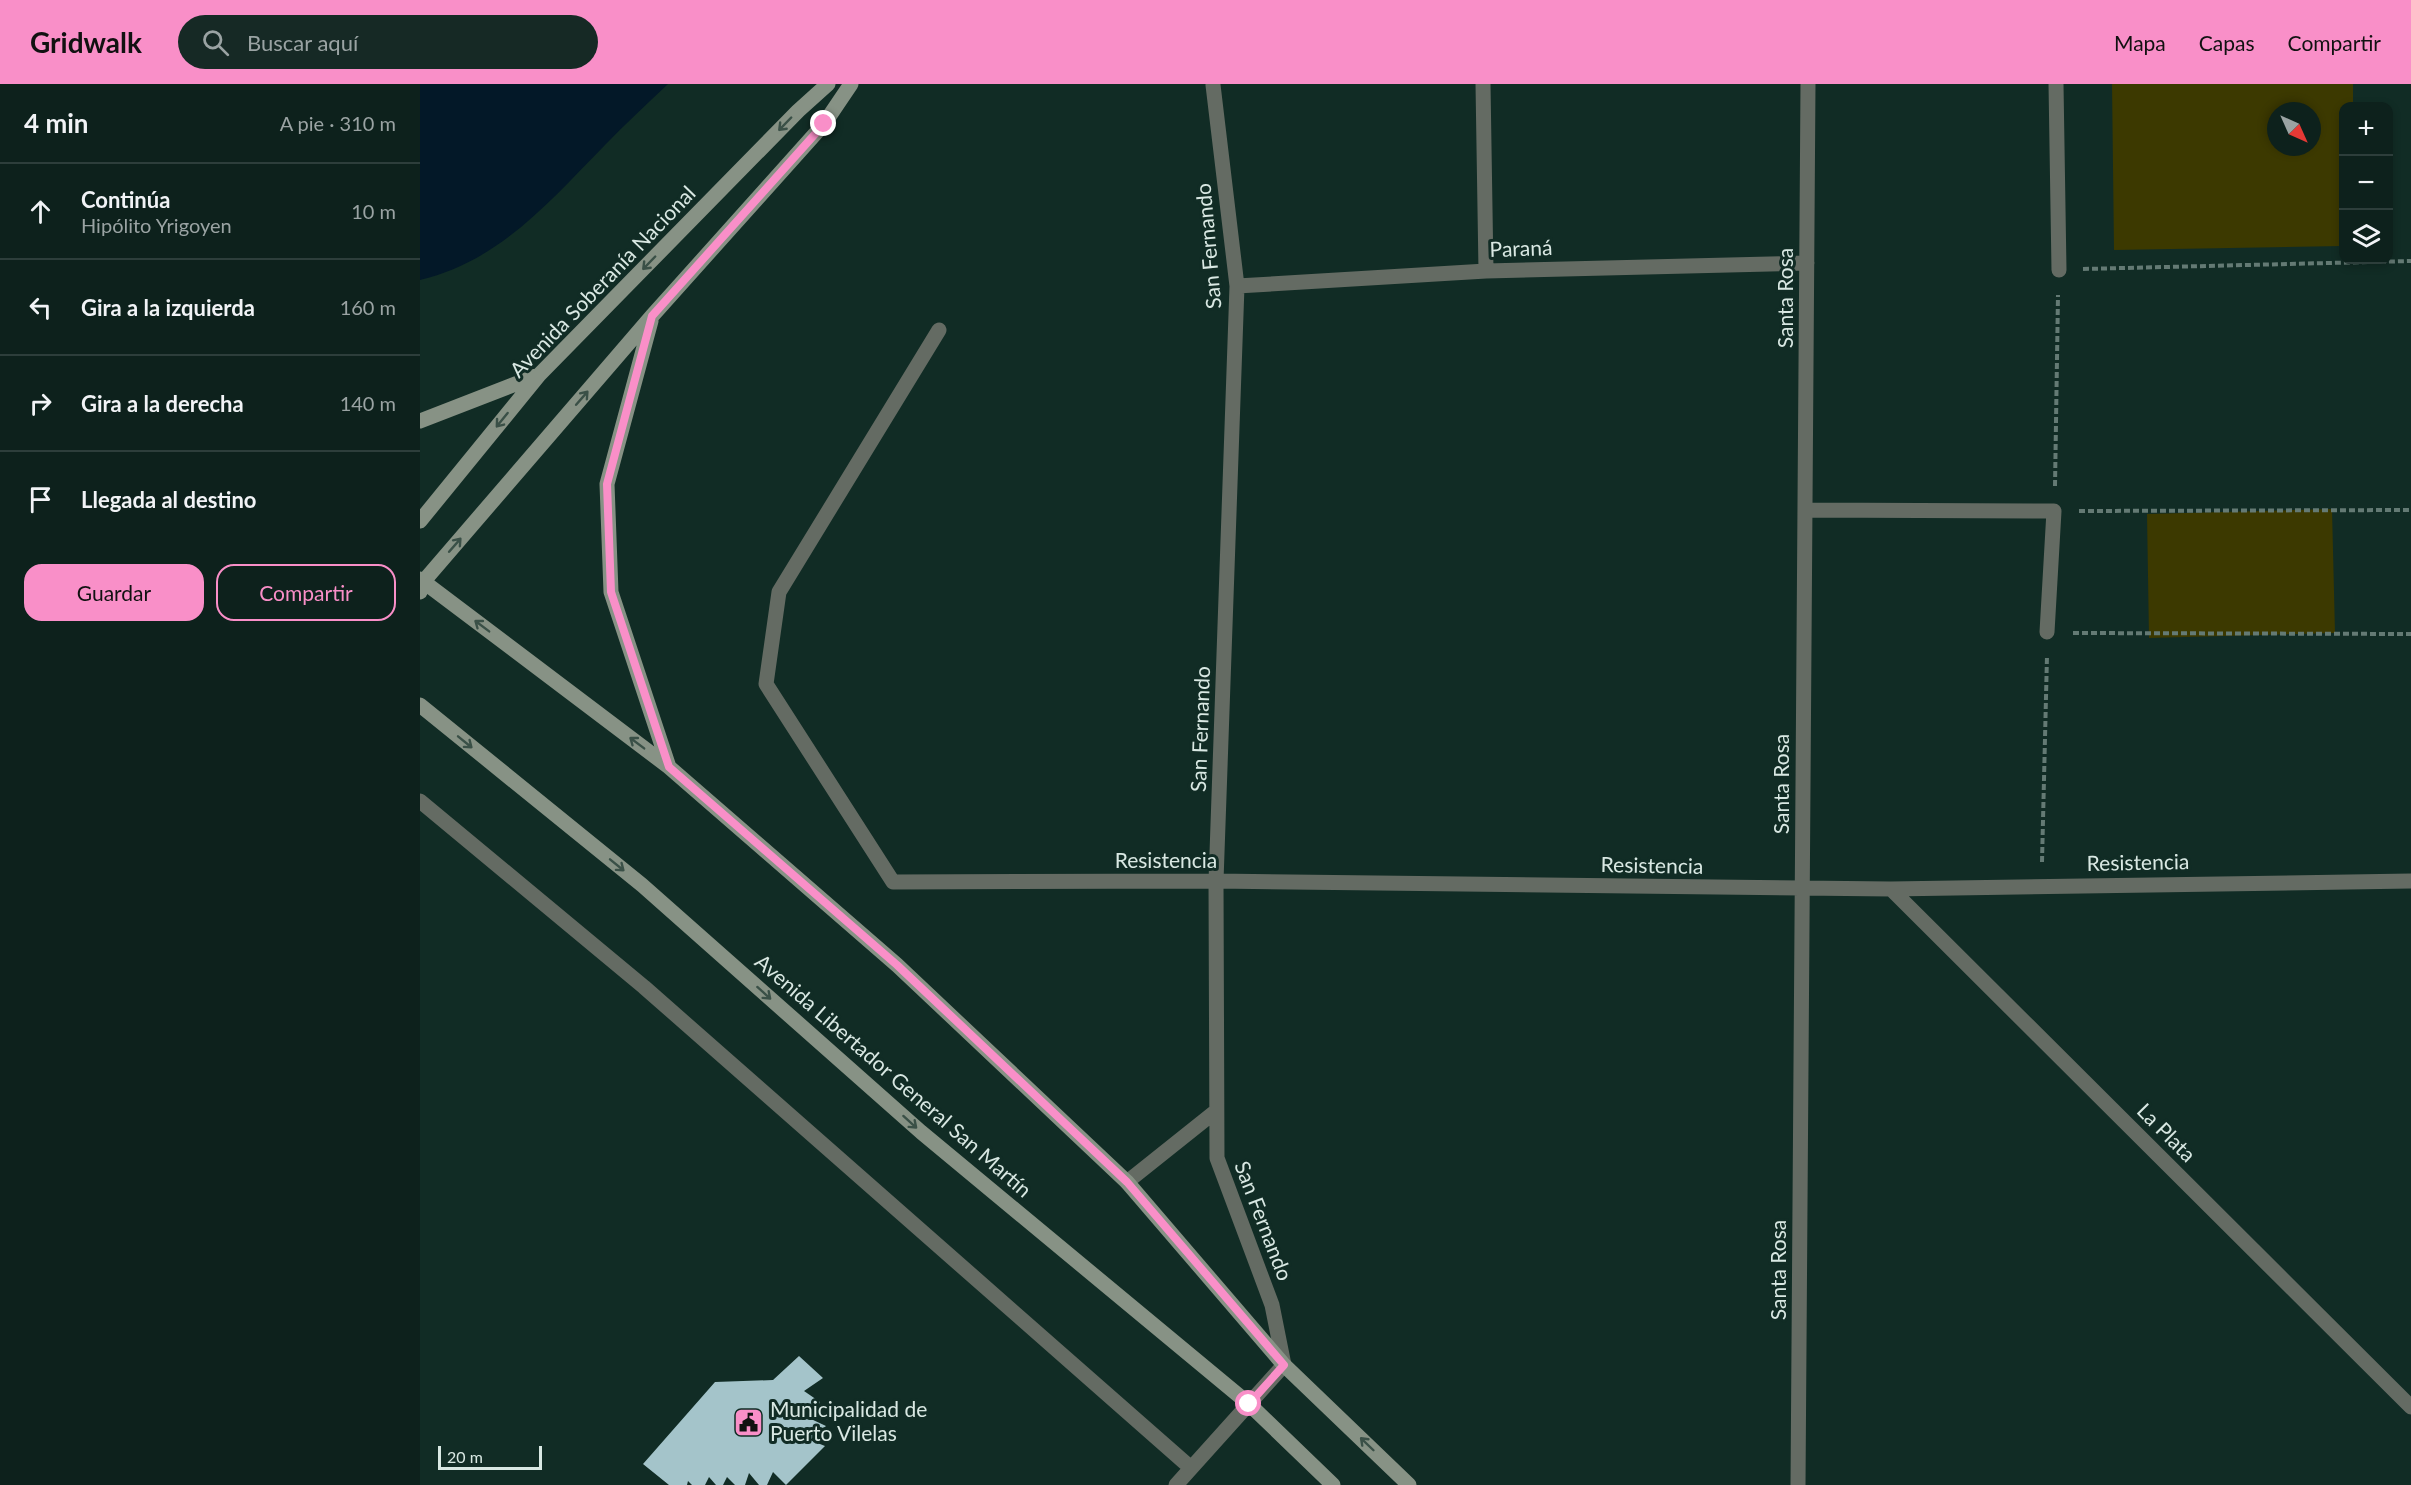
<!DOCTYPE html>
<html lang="es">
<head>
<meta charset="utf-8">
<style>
	:root { --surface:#0d211c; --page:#162925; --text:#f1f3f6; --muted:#9aa3a3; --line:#2d3e3b; --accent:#f98fc8 }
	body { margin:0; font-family:Lato,sans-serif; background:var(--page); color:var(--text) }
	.controls { position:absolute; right:18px; top:18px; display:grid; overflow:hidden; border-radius:12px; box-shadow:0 3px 9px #0003 }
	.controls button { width:54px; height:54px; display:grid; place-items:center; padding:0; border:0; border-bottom:2px solid var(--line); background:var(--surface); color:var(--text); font:30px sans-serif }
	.compass { position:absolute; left:1847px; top:18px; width:54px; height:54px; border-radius:50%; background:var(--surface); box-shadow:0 3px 9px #0003; rotate:135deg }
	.scale { position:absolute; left:18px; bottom:15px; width:104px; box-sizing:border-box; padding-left:6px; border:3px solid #d9e8e3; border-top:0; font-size:16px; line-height:21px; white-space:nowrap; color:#d9e8e3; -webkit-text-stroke:4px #112c25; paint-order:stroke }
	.stop { position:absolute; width:18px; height:18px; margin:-14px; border:4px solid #f98fc8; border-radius:50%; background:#fff }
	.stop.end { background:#f98fc8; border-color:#fff; box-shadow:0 2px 6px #0008 }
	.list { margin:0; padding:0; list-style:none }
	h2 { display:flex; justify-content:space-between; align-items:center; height:78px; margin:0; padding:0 24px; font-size:26px }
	h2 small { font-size:20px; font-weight:400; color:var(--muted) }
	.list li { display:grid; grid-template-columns:39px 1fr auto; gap:18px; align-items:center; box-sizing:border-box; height:96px; padding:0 24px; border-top:2px solid var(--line) }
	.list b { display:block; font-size:22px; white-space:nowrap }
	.list p { margin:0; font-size:20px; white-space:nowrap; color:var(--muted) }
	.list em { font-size:20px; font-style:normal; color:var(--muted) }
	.actions { display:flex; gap:12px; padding:18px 24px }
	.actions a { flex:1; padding:14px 0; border:2px solid var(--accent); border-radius:18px; text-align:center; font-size:21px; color:var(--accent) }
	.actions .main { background:var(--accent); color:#111 }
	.icon { flex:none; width:33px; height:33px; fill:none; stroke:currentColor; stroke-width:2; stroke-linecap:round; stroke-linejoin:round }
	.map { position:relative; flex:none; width:1991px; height:1401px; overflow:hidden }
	header { display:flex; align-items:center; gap:36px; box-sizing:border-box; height:84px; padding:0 30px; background:var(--accent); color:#111 }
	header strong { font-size:28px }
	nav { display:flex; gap:33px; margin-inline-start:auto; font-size:21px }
	.search { width:420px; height:54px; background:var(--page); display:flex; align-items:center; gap:15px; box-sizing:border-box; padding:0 21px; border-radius:33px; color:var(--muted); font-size:22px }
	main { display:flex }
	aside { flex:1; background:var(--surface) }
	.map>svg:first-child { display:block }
	.green { fill:#3c3900; fill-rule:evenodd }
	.water { fill:#031828 }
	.building { fill:#a4c4ca }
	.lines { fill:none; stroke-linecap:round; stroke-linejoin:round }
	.path { stroke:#647a74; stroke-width:4; stroke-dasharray:6 3; stroke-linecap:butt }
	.minor { stroke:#646b63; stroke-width:15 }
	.secondary { stroke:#879285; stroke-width:15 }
	.oneway { stroke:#3a5047 }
	.route { stroke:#f98fc8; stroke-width:8 }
	.labels { text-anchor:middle; stroke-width:6; stroke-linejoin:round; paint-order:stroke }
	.street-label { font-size:21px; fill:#d9e8e3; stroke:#112c25 }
	.poi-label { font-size:21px; fill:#d9e8e3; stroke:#112c25; text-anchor:start }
</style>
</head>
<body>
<header>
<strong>Gridwalk</strong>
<div class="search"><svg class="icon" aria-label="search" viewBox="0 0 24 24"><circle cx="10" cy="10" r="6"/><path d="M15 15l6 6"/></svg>Buscar aquí</div>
<nav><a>Mapa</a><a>Capas</a><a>Compartir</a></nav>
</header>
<main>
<aside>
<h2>4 min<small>A pie · 310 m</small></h2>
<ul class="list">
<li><svg class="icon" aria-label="ahead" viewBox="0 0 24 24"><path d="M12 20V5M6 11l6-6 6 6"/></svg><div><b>Continúa</b><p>Hipólito Yrigoyen</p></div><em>10 m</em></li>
<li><svg class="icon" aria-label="left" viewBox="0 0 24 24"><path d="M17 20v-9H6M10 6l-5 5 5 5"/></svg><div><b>Gira a la izquierda</b></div><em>160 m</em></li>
<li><svg class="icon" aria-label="right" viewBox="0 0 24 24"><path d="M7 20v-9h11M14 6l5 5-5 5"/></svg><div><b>Gira a la derecha</b></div><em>140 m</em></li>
<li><svg class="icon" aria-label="arrive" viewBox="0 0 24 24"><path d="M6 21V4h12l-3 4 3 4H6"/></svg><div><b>Llegada al destino</b></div></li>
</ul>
<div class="actions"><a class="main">Guardar</a><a>Compartir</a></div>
</aside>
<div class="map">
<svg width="1991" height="1401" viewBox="0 0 1991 1401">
	<rect width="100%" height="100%" fill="#112c25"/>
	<!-- green -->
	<path class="green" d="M1692,0H1933V22H1924L1923,162L1694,166ZM1856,27H1892V63H1856Z
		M1912,425L1915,549L1729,554L1727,430Z"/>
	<!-- water -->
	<path class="water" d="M0,0H248C227,20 205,40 185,61C130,117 80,177 0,196Z"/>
	<!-- building -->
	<path class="building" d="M379,1272L403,1294L384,1307L400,1318L391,1335L406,1342L390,1356L405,1362L366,1401L353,1388L347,1401H339L329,1389L325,1401H315L307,1393L303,1401H296L289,1393L285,1401H272L268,1397L267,1401H249L223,1380L295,1298L353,1296Z"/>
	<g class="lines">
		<!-- path -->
		<path class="path" d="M1663,185L1991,177
			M1635,402L1638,211
			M1659,427L1991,426
			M1653,549L1991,550
			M1622,778L1627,572"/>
		<!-- minor -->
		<path class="minor" d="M1063,0L1066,187
			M1636,0L1639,186
			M817,202L1066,187L1387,179
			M519,246L359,508L346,600L473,798L796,797L1471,805L1991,797
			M1385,426L1634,427L1627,548
			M0,717L224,903L771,1384
			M1471,805L1991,1323
			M707,1098L796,1027
			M756,1401L864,1281L852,1221L797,1074L796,797L817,202L793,1
			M1378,1401L1388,0"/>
		<!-- secondary -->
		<path class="secondary" d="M231,237L187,400L191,508L249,683
			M0,337L116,292
			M0,437L119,291L378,27L408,0
			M0,495L249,683L477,881L707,1098L864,1281L989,1401
			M0,508L3,498L232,232L404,40L431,0
			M0,621L222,801L501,1048L829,1320L913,1401"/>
	</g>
	<!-- one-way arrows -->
	<defs><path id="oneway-shaft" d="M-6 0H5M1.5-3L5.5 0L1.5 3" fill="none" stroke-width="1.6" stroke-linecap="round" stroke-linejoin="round" transform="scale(1.5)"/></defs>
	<g class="oneway">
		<use href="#oneway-shaft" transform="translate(365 40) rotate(134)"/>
		<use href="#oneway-shaft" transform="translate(229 179) rotate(134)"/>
		<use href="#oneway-shaft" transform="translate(162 314) rotate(-49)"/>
		<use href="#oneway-shaft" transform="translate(82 336) rotate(129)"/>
		<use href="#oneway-shaft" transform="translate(35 461) rotate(-49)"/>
		<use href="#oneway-shaft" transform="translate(62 542) rotate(-143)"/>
		<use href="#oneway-shaft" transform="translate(45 658) rotate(39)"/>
		<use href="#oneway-shaft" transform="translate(217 659) rotate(-143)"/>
		<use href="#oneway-shaft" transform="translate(197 781) rotate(39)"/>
		<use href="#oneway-shaft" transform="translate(344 909) rotate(42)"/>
		<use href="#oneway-shaft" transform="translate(490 1038) rotate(42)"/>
		<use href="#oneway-shaft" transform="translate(947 1360) rotate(-136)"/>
	</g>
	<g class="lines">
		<!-- route -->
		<path class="route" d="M404,40L232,232L187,400L191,508L249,683L477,881L707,1098L864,1281L829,1320"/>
	</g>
	<!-- icons -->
	<defs>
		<symbol id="civic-square" viewBox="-11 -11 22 22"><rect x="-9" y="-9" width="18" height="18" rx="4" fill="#f98fc8" stroke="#112c25"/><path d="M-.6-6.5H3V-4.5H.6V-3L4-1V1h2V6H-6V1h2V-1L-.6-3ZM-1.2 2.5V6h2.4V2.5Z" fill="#111"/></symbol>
	</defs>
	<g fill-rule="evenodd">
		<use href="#civic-square" x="312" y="1322" width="33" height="33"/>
	</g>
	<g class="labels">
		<!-- street labels -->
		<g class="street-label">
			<text transform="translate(789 162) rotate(-95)" y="7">San Fernando</text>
			<text transform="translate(1101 165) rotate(-2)" y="7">Paraná</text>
			<text transform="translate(183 198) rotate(-46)" y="7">Avenida Soberanía Nacional</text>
			<text transform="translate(1366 214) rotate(-90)" y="7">Santa Rosa</text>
			<text transform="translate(781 645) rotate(-88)" y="7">San Fernando</text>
			<text transform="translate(1362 700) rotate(-90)" y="7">Santa Rosa</text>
			<text x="746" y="784">Resistencia</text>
			<text transform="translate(1718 779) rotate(-1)" y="7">Resistencia</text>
			<text transform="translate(1232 782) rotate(1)" y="7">Resistencia</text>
			<text transform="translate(473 992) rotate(41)" y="7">Avenida Libertador General San Martín</text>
			<text transform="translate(1746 1049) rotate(45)" y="7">La Plata</text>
			<text transform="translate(843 1137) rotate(69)" y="7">San Fernando</text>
			<text transform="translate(1359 1186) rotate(-90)" y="7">Santa Rosa</text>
		</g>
		<!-- poi labels -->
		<g class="poi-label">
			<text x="350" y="1333">Municipalidad de<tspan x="350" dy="24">Puerto Vilelas</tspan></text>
		</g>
	</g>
</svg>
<div class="controls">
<button>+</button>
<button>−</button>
<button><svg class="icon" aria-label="layers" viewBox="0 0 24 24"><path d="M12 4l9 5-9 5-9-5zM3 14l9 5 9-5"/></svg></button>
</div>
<svg class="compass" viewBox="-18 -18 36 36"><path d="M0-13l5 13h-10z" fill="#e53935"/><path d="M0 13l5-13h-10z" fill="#9aa3a3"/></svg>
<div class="scale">20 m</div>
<div class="stop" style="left:829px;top:1320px"></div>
<div class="stop end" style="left:404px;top:40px"></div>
</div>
</main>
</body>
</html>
